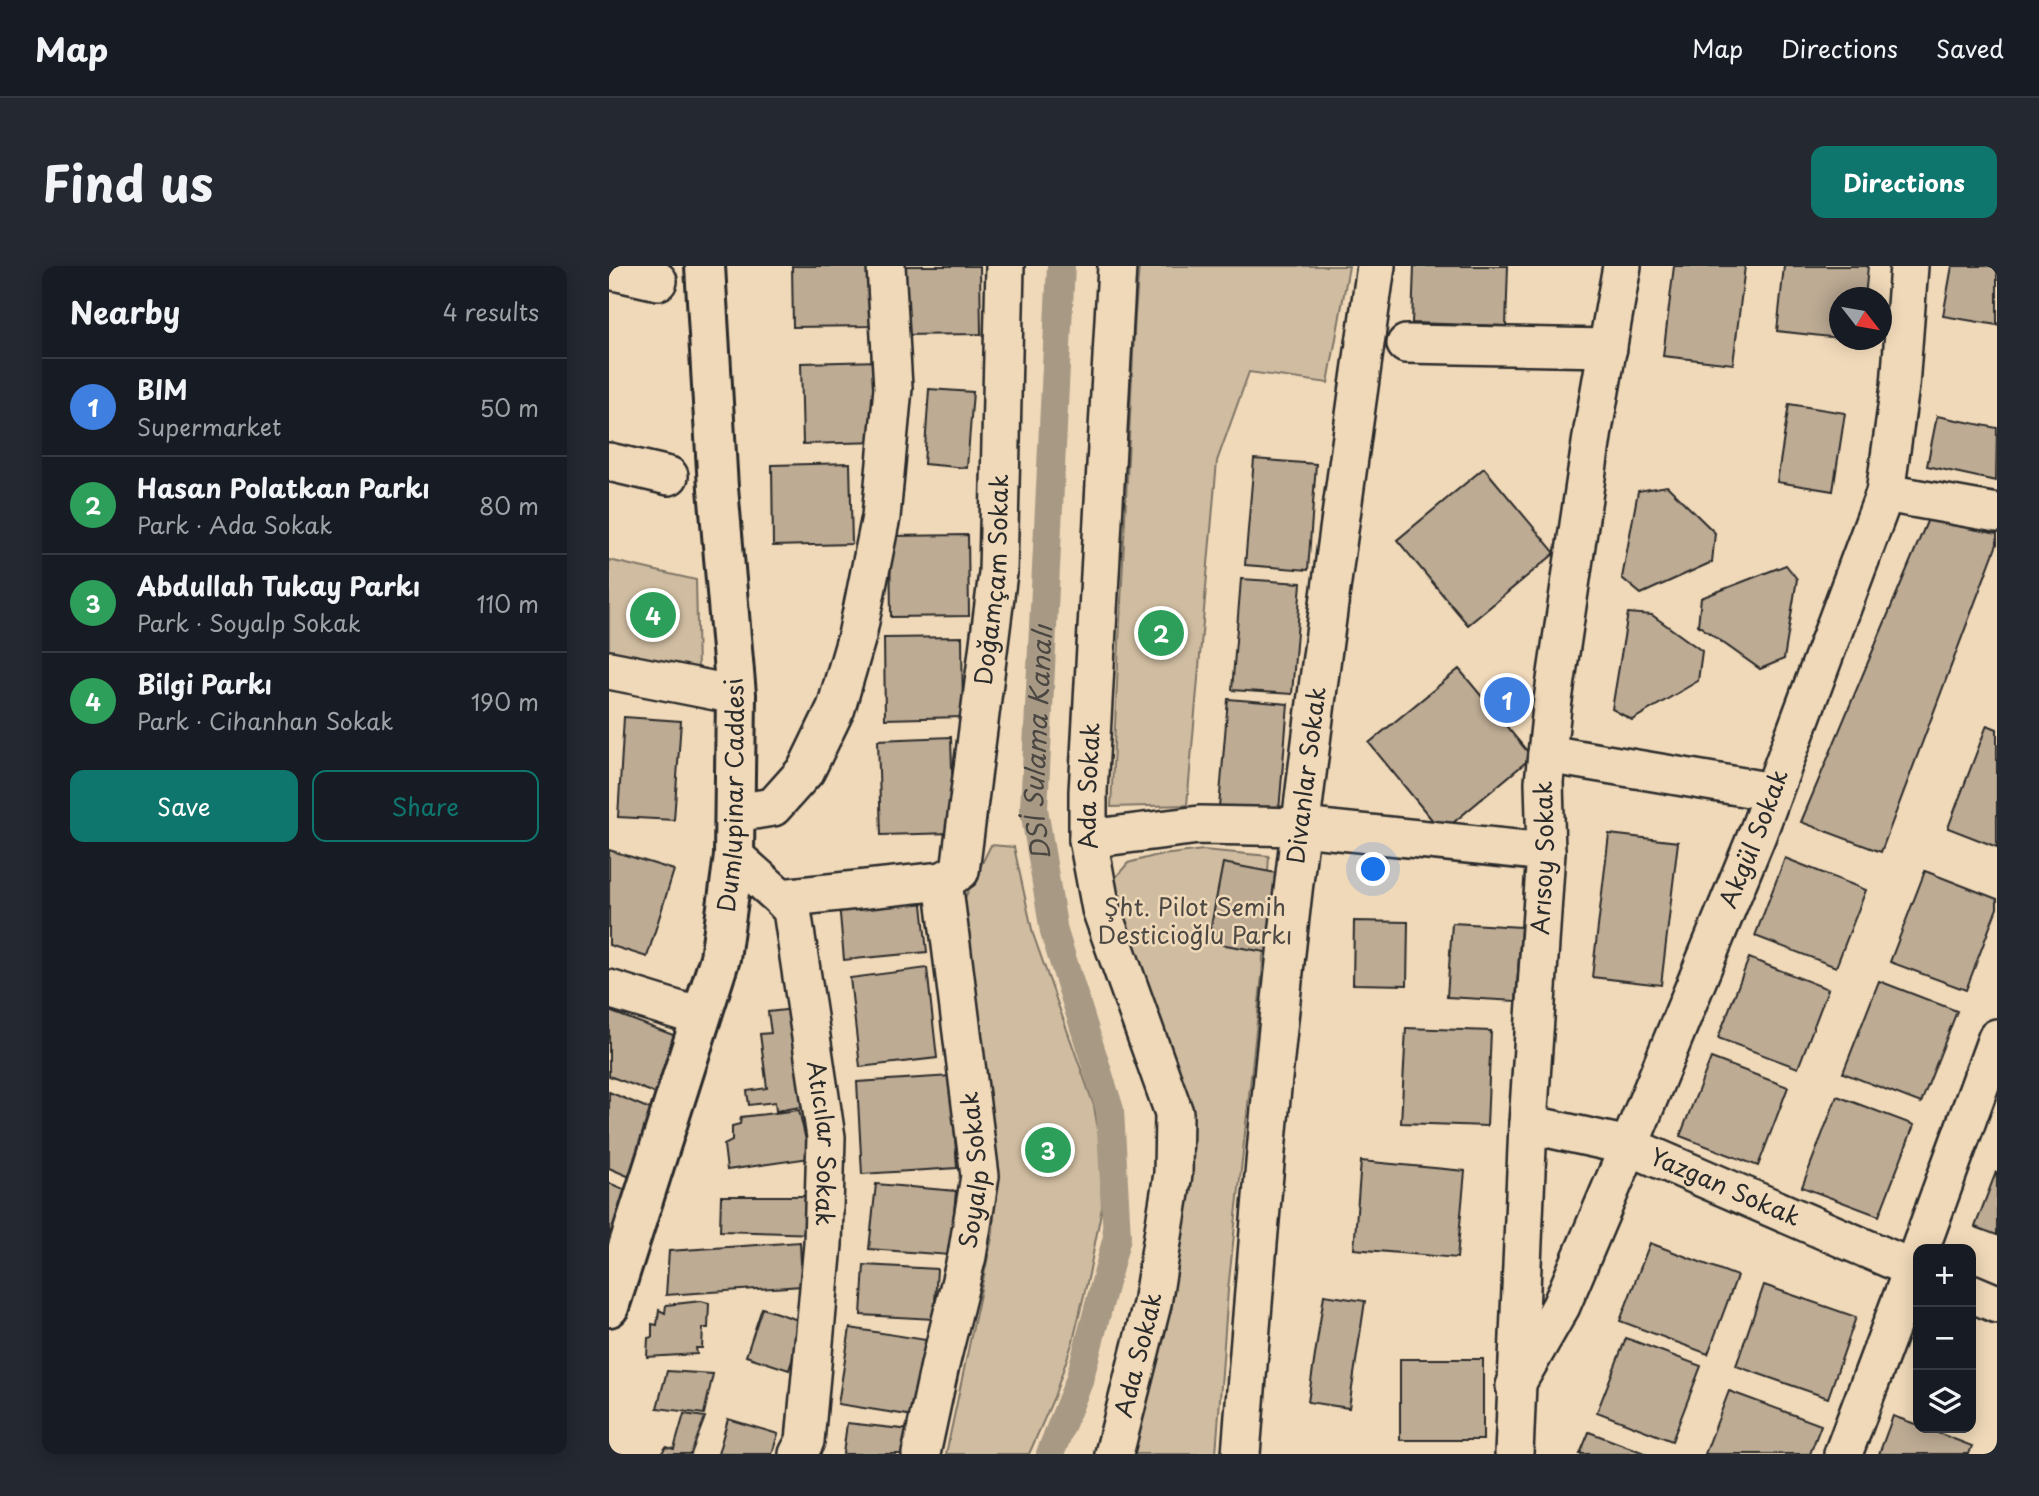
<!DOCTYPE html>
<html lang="en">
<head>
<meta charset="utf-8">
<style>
	:root { --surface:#171b24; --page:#242831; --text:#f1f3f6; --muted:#9ea1a6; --line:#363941; --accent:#0f766e }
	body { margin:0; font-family:"Playpen Sans",sans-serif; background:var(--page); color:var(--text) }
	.controls { position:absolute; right:21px; bottom:21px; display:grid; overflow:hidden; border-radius:14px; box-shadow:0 4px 18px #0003 }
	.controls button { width:63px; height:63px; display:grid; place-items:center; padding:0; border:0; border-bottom:2px solid var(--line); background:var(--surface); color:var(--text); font:35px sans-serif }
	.compass { position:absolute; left:1220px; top:21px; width:63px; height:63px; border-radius:50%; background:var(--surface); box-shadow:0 4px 18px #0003; rotate:121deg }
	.you { position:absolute; left:765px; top:604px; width:24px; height:24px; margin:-18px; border:5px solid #fff; border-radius:50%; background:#1a73e8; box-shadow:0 0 0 10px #1a73e833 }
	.badge { display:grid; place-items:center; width:46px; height:46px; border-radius:50%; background:var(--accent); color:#fff; font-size:23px; font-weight:700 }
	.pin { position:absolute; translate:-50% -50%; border:4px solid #fff; box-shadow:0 2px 7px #0006 }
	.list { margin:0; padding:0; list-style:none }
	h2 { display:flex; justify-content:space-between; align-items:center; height:91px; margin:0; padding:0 28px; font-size:30px }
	h2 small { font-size:23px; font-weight:400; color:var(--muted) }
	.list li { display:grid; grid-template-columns:46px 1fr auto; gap:21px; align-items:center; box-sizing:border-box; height:98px; padding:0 28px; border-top:2px solid var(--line) }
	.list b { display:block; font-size:26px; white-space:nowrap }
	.list p { margin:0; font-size:23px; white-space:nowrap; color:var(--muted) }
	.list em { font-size:23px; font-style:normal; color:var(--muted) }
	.actions { display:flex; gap:14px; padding:21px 28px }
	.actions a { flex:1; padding:16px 0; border:2px solid var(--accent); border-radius:14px; text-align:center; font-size:24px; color:var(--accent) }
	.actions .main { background:var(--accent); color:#fff }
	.icon { flex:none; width:38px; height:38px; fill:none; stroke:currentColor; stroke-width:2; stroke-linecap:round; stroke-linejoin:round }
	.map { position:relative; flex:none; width:1388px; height:1188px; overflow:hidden; border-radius:14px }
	header { display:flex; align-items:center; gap:42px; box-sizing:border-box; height:98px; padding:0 35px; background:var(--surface); border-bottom:2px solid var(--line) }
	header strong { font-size:33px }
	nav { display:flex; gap:38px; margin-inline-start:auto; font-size:24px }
	.intro { display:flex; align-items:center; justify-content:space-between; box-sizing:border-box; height:168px; padding:0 42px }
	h1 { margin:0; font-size:49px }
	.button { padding:18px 32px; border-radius:14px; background:var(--accent); color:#fff; font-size:24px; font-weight:700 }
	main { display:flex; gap:42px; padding:0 42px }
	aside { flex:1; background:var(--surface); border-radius:14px; box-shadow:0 4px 18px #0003 }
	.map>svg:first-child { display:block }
	.green { fill:#d0bda1; stroke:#7e7466; stroke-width:2 }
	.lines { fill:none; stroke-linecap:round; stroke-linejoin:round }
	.canal { stroke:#a79984; stroke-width:28 }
	.building { fill:#bdab94; stroke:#2b2b2b; stroke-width:2 }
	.minor-casing { stroke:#2b2b2b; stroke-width:42 }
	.major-casing { stroke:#2b2b2b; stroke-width:44 }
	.minor { stroke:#f0d9b9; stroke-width:37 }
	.major { stroke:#f0d9b9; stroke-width:38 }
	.labels { text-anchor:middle; stroke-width:5; stroke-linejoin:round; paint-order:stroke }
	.street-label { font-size:24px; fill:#2b2b2b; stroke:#f0d9b9 }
	.park-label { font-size:24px; fill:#4c4843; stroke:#f0d9b9 }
	.water-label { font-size:26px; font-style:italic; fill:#4a4641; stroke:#f0d9b9 }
</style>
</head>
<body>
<header>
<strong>Map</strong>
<nav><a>Map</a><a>Directions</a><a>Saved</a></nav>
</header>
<div class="intro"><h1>Find us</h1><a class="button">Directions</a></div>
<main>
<aside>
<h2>Nearby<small>4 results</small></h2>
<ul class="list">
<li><span class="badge" style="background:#3f7fe0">1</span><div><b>BIM</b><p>Supermarket</p></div><em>50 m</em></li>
<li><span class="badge" style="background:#2e9e5b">2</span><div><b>Hasan Polatkan Parkı</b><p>Park · Ada Sokak</p></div><em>80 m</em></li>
<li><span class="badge" style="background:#2e9e5b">3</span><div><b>Abdullah Tukay Parkı</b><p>Park · Soyalp Sokak</p></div><em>110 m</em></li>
<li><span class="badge" style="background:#2e9e5b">4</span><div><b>Bilgi Parkı</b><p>Park · Cihanhan Sokak</p></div><em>190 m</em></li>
</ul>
<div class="actions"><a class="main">Save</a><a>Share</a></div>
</aside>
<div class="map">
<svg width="1388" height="1188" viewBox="0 0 1388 1188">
	<rect width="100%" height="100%" fill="#f0d9b9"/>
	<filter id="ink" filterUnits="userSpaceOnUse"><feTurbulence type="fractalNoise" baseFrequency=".0143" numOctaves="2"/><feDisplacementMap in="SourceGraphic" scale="14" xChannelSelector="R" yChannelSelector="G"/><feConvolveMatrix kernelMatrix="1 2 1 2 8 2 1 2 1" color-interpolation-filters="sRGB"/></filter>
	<g filter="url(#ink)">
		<!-- green -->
		<path class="green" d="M530,0H740L719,117L640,106L608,195L578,539L502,541L526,49Z
			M0,294L87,314L89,404L0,384Z
			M382,579L405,581L424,668L485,840L491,876L493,941L480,1008L464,1075L445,1131L420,1188H337L384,967L388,893L379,815L351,642Z
			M594,584L660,590L653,709L619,1024L607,1188H523L570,968L501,618L519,597L545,590Z"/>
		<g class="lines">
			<!-- canal -->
			<path class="canal" id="s1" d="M441,1188L470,1115L508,971L501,844L445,666L425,543L452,0"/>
		</g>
		<!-- building -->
		<path class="building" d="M183,0H262V60L184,61Z
			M292,0H371L372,68L293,69Z
			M805,0H899L897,60L803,57Z
			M1065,0H1136L1124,98L1054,90Z
			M1175,0H1259L1256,32H1230V72L1168,65Z
			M1343,0H1388V59L1334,50Z
			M271,95L272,176L194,178L192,97Z
			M320,123L364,126L358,202L315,198Z
			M1180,138L1236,147L1224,225L1168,216Z
			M1328,150L1388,162L1387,215L1318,200Z
			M645,193L707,198L699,304L636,299Z
			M241,197L243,278L164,280L163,199Z
			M875,202L946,287L859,359L788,274Z
			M1058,220L1106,267L1103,296L1032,328L1013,312L1029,225Z
			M1319,253L1388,268V278L1272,586L1192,556Z
			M359,269L360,350L282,351L281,270Z
			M1177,299L1188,313L1175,393L1151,403L1089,359L1092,332Z
			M632,313L692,317L683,428L623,424Z
			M1019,347L1043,349L1093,385L1089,415L1023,454L1003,443Z
			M353,371L354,451L276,453L275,372Z
			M850,403L923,491L833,566L760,477Z
			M619,433L679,438L670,545L610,541Z
			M15,451L72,455L65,554L9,551Z
			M1378,459L1388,463V581L1339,562Z
			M342,471L345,567L272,569L269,474Z
			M1000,568L1069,576L1052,719L983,711Z
			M0,584L65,604L38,691L0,679Z
			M1176,592L1257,624L1227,701L1146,670Z
			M614,597L683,610L668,688L599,676Z
			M1316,605L1388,633V642L1357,724L1281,696Z
			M312,629L318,686L235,694L230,637Z
			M745,655L799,656L798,719L744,718Z
			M843,657L912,661L907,735L838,731Z
			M1140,692L1219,723L1189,802L1109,772Z
			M318,702L328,792L251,801L241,712Z
			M1270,715L1348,745L1312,837L1234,807Z
			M185,743L198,840L167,845L166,836L140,839L138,825L158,822L151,768L162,767L159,746Z
			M0,745L83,776L62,833L0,810Z
			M797,762L882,765L878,860L792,857Z
			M1102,792L1179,821L1149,900L1071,870Z
			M342,810L348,902L253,908L248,816Z
			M0,826L58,850L30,915L0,902Z
			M1228,830L1305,859L1270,950L1193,921Z
			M190,844L201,892L118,904L115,879L123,875V860L131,858L132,851Z
			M752,895L856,905L848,992L745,983Z
			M1387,906H1388V969L1366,961Z
			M0,917L29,929L0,987Z
			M267,918L347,925L341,989L260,983Z
			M112,930H209L208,968L111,965Z
			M191,976L193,1020L57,1029L60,985Z
			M1041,977L1128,1010L1099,1088L1011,1055Z
			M255,999L328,1003L325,1053L252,1049Z
			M1155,1019L1247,1051L1219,1132L1127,1100Z
			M715,1029L756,1035L740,1142L699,1136Z
			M92,1035L100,1037L99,1062H94L93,1082H87L88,1088L38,1091L39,1072L43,1071V1058L48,1059L50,1044L56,1047L57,1039Z
			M153,1042L195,1056L180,1104L137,1090Z
			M241,1062L317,1074L305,1150L229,1138Z
			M1017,1072L1092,1100L1063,1175L988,1146Z
			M791,1093H874V1174H791Z
			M58,1105L104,1108L95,1148L48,1142Z
			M1120,1125L1212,1159L1201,1188H1096Z
			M75,1148L96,1151L82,1188H52L57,1181L65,1183Z
			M1284,1150L1309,1159V1162H1316L1363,1180L1360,1188H1270Z
			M119,1153L169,1168L163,1188H109Z
			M238,1157L302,1164L299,1188H234Z
			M980,1166L1038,1188H971Z"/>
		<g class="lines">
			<defs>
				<g id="minor">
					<path d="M0,4L49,15"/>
					<path d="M797,78L999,82"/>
					<path d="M0,196L60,210"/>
					<path d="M1276,227L1388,247"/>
					<path d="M0,404L127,429"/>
					<path d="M938,488L1164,526"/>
					<path d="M126,547L164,541L197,504L227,442L248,370L272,251L284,122L277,0"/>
					<path d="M479,573L590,559L692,561L937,586"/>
					<path id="s2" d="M125,590L172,632L183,644L217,871L214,978L196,1175L189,1188"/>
					<path id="s3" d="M172,632L334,615L351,605L389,307L396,0"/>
					<path d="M0,723L91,751"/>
					<path id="s4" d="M919,858L1020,880L1309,1005"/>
					<path d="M1311,983L1388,772"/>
					<path d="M1362,1027L1388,1038"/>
					<path id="s5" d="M906,1120L952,1040L1020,880L1148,569L1276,227L1291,120L1300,0"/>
					<path id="s6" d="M312,1188L331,1099L358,990L371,910L334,615"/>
					<path id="s7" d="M505,1188L543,1038L564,908L565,847L492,643L479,573V526L508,0"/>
					<path id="s8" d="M632,1188C643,1046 654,904 669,763C695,508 731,254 767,0"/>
					<path id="s9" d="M905,1188L919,858L937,586L935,516L943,441L984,164L1013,0"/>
					<path d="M1234,1188L1309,989"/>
				</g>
				<g id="major">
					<path id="s10" d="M0,1041L111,692L125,590L127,429L109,222L96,0"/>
				</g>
			</defs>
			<!-- minor casing -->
			<use href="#minor" class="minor-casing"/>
			<!-- major casing -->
			<use href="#major" class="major-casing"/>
			<!-- minor -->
			<use href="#minor" class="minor"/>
			<!-- major -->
			<use href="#major" class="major"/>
		</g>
	</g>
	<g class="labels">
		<!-- street labels -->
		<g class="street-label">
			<text dy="8" stroke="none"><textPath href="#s3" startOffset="476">Doğamçam Sokak</textPath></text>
			<text dy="8" stroke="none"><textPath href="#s8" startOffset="682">Divanlar Sokak</textPath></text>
			<text dy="8" stroke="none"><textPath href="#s7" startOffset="688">Ada Sokak</textPath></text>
			<text dy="8" stroke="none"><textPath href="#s10" startOffset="530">Dumlupinar Caddesi</textPath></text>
			<text dy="8" stroke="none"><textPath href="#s5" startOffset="598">Akgül Sokak</textPath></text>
			<text dy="8" stroke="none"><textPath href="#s9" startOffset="597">Arısoy Sokak</textPath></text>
			<text dy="8" stroke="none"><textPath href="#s2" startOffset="315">Atıcılar Sokak</textPath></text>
			<text dy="8" stroke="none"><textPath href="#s6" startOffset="290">Soyalp Sokak</textPath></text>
			<text dy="8" stroke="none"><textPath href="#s4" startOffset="208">Yazgan Sokak</textPath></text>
			<text dy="8" stroke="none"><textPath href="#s7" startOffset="102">Ada Sokak</textPath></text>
		</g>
		<!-- park labels -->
		<g class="park-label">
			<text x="586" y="650">Şht. Pilot Semih<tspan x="586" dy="28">Desticioğlu Parkı</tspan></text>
		</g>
		<!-- water labels -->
		<g class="water-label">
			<text dy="9" stroke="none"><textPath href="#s1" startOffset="732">DSİ Sulama Kanalı</textPath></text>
		</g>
	</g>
</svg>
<div class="controls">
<button>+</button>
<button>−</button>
<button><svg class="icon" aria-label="layers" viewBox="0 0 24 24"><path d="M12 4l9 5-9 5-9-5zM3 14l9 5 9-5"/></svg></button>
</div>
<svg class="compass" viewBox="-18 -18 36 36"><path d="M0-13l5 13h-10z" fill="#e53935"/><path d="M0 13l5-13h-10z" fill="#9ea1a6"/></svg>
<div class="you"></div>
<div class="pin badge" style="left:898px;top:434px;background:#3f7fe0">1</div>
<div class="pin badge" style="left:552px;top:367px;background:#2e9e5b">2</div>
<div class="pin badge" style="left:439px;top:884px;background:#2e9e5b">3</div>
<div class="pin badge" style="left:44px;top:349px;background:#2e9e5b">4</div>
</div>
</main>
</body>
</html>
